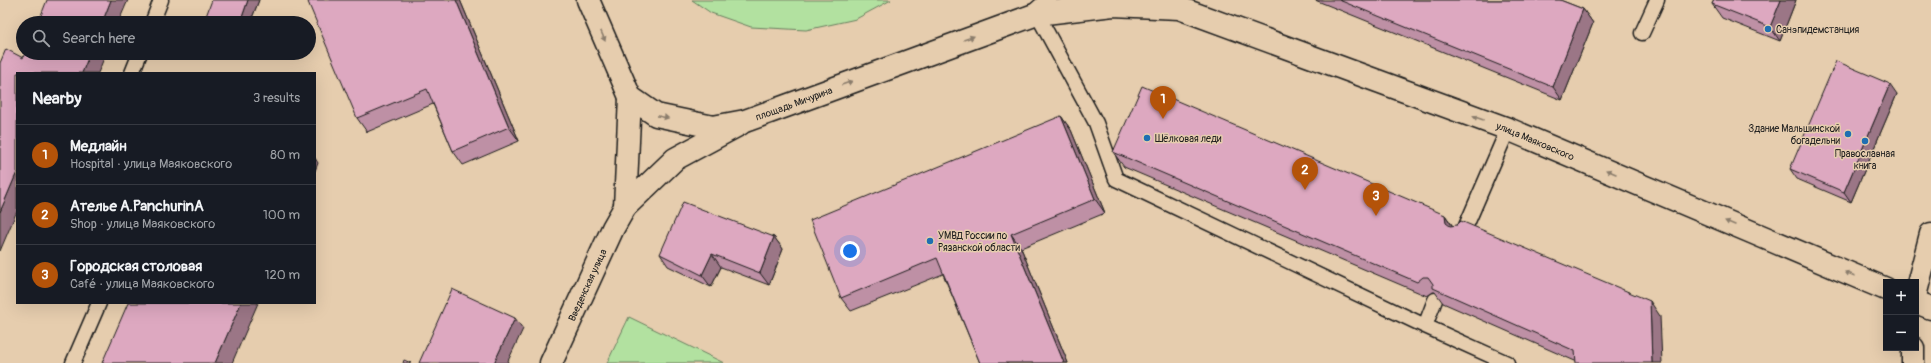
<!DOCTYPE html>
<html lang="en">
<head>
<meta charset="utf-8">
<style>
	:root { --surface:#171b24; --page:#20242c; --text:#f1f3f6; --muted:#9ea1a6; --line:#363941; --accent:#b45309 }
	body { margin:0; font-family:Pangolin,sans-serif; background:var(--page); color:var(--text) }
	.controls { position:absolute; right:12px; bottom:12px; display:grid; overflow:hidden; border-radius:0px; box-shadow:0 4px 16px #0002 }
	.controls button { width:36px; height:36px; display:grid; place-items:center; padding:0; border:0; border-bottom:1px solid var(--line); background:var(--surface); color:var(--text); font:20px sans-serif }
	.you { position:absolute; left:850px; top:251px; width:14px; height:14px; margin:-10px; border:3px solid #fff; border-radius:50%; background:#1a73e8; box-shadow:0 0 0 6px #1a73e833 }
	.badge { display:grid; place-items:center; width:26px; height:26px; border-radius:50%; background:var(--accent); color:#fff; font-size:13px; font-weight:700 }
	.pin { position:absolute; translate:-50% -33px; filter:drop-shadow(0 1px 2px #0008) }
	.pin::after { content:''; position:absolute; top:21px; width:14px; height:12px; background:inherit; clip-path:polygon(0 0,100% 0,50% 100%) }
	.list { margin:0; padding:0; list-style:none }
	h2 { display:flex; justify-content:space-between; align-items:center; height:52px; margin:0; padding:0 16px; font-size:17px }
	h2 small { font-size:13px; font-weight:400; color:var(--muted) }
	.list li { display:grid; grid-template-columns:26px 1fr auto; gap:12px; align-items:center; box-sizing:border-box; height:60px; padding:0 16px; border-top:1px solid var(--line) }
	.list b { display:block; font-size:15px; white-space:nowrap }
	.list p { margin:0; font-size:13px; white-space:nowrap; color:var(--muted) }
	.list em { font-size:13px; font-style:normal; color:var(--muted) }
	.icon { flex:none; width:22px; height:22px; fill:none; stroke:currentColor; stroke-width:2; stroke-linecap:round; stroke-linejoin:round }
	.map { position:relative; flex:none; width:1931px; height:363px; overflow:hidden }
	.search { position:absolute; background:var(--surface); box-shadow:0 4px 16px #0002; left:16px; top:16px; width:300px; height:44px; display:flex; align-items:center; gap:10px; box-sizing:border-box; padding:0 14px; border-radius:22px; color:var(--muted); font-size:15px }
	.panel { position:absolute; background:var(--surface); box-shadow:0 4px 16px #0002; left:16px; top:72px; width:300px; height:232px; border-radius:0px }
	.map>svg:first-child { display:block }
	.green { fill:#b2e1a0; stroke:#677e5e }
	.lines { fill:none; stroke-linecap:round; stroke-linejoin:round }
	.service-casing { stroke:#1c1c1c; stroke-width:17 }
	.minor-casing { stroke:#1c1c1c; stroke-width:25 }
	.tertiary-casing { stroke:#1c1c1c; stroke-width:25 }
	.service { stroke:#e6cdae; stroke-width:14 }
	.minor { stroke:#e6cdae; stroke-width:22 }
	.tertiary { stroke:#e6cdae; stroke-width:22 }
	.wall { fill:#be90a5; stroke:#1c1c1c }
	.shaded-wall { fill:#9b7686; stroke:#1c1c1c }
	.building { fill:#dda8c0; stroke:#1c1c1c }
	.oneway { fill:#8b7d6c }
	.poi-dot { fill:#1f6fb2; stroke:#e6cdae; stroke-width:1.5 }
	.labels { text-anchor:middle; stroke-width:3; stroke-linejoin:round; paint-order:stroke }
	.poi-label { font-size:10px; fill:#1c1c1c; stroke:#e6cdae; text-anchor:start }
	.street-label { font-size:10px; fill:#1c1c1c; stroke:#e6cdae }
</style>
</head>
<body>
<div class="map">
<svg width="1931" height="363" viewBox="0 0 1931 363">
	<rect width="100%" height="100%" fill="#e6cdae"/>
	<filter id="ink" filterUnits="userSpaceOnUse"><feTurbulence type="fractalNoise" baseFrequency=".025" numOctaves="2"/><feDisplacementMap in="SourceGraphic" scale="8" xChannelSelector="R" yChannelSelector="G"/><feConvolveMatrix kernelMatrix="1 2 1 2 8 2 1 2 1" color-interpolation-filters="sRGB"/></filter>
	<g filter="url(#ink)">
		<!-- green -->
		<path class="green" d="M692,0H891L856,19L806,30L751,27L711,13Z
			M629,317L724,363H607Z"/>
		<g class="lines">
			<defs>
				<path id="service" d="M1037,14L1096,123L1116,179L1425,326L1507,363
					M152,23L161,0
					M1642,33L1657,0
					M132,73L140,53
					M1463,233L1508,129
					M1425,326L1435,300
					M73,363L99,303"/>
				<g id="minor">
					<path d="M625,207L630,97"/>
					<path d="M1916,292L1931,234"/>
					<path id="s1" d="M551,363L613,228L625,207L675,159L740,124"/>
				</g>
				<g id="tertiary">
					<path id="s2" d="M588,0L630,97L656,115L713,127L745,121L1037,14L1047,5"/>
					<path id="s3" d="M1037,14L1113,5L1179,8L1508,129L1886,289"/>
					<path d="M1916,302L1931,308"/>
					<path d="M1913,363V348"/>
				</g>
			</defs>
			<!-- service casing -->
			<use href="#service" class="service-casing"/>
			<!-- minor casing -->
			<use href="#minor" class="minor-casing"/>
			<!-- tertiary casing -->
			<use href="#tertiary" class="tertiary-casing"/>
			<!-- service -->
			<use href="#service" class="service"/>
			<!-- minor -->
			<use href="#minor" class="minor"/>
			<!-- tertiary -->
			<use href="#tertiary" class="tertiary"/>
		</g>
		<!-- wall -->
		<path class="wall" d="M259,0L250,23H208L205,19Z
			M460,0L519,141L463,165L453,151L433,104L367,132L357,118Z
			M1315,0H1560L1583,9L1593,23L1562,100Z
			M1714,0H1796L1780,41L1722,18L1712,4Z
			M1897,94L1851,202L1797,179L1790,169Z
			M1061,116L1071,130L1105,213L1021,248L1068,363H980L943,274L851,311L841,298Z
			M1113,152L1445,215L1453,226L1660,316L1575,361L1443,303L1435,292H1433L1427,296L1124,167Z
			M774,237L783,249L769,285L721,267L711,287L668,266L660,254Z"/>
		<!-- shaded-wall -->
		<path class="shaded-wall" d="M111,0H128L118,23H102Z
			M248,0H259L250,23H240Z
			M456,0H460L519,141L509,127Z
			M1781,0H1796L1780,41L1770,27Z
			M1583,9L1593,23L1562,100L1553,87Z
			M90,53H106L98,73H82Z
			M1890,84L1897,94L1851,202L1844,192Z
			M1061,116L1071,130L1105,213L1095,199Z
			M315,158L318,163L315,171Z
			M17,172V211L0,251V212Z
			M1445,215L1455,230L1456,238L1446,223Z
			M1011,234L1021,248L1068,363H1064Z
			M774,237L783,249L769,285L760,273Z
			M712,254L721,267L711,287L702,275Z
			M1650,301L1660,316L1662,363H1652Z
			M241,303H258L232,363H215Z
			M515,318L523,329L507,363H494Z"/>
		<!-- building -->
		<path class="building" d="M47,0H111L102,23H38Z
			M212,0H248L240,23H217L205,19Z
			M313,0H456L509,127L453,151L427,89L357,118L308,2Z
			M1339,0H1560L1583,9L1553,87Z
			M1714,0H1781L1770,27L1712,4Z
			M6,49L23,58L25,53H90L82,73H17V172L0,212V63Z
			M1836,61L1890,84L1844,192L1790,169Z
			M1142,86L1445,215L1446,223L1450,226L1457,225L1461,221L1650,301L1652,363H1576L1575,351L1433,288V284L1428,277H1423L1417,282L1113,152Z
			M1061,116L1095,199L1011,234L1064,363H980L937,258L841,298L810,220Z
			M683,202L774,237L760,273L712,254L702,275L660,254Z
			M452,289L515,318L494,363H419Z
			M128,303H241L215,363H102Z
			M404,360L411,363H403Z"/>
		<!-- one-way arrows -->
		<defs><path id="oneway-solid" d="M-6-.8H1V-3.2L6.5 0L1 3.2V.8H-6Z"/></defs>
		<g class="oneway">
			<use href="#oneway-solid" transform="translate(603 36) rotate(67)"/>
			<use href="#oneway-solid" transform="translate(969 38) rotate(-20)"/>
			<use href="#oneway-solid" transform="translate(847 83) rotate(-20)"/>
			<use href="#oneway-solid" transform="translate(663 117) rotate(11)"/>
			<use href="#oneway-solid" transform="translate(1478 118) rotate(-160)"/>
			<use href="#oneway-solid" transform="translate(1611 172) rotate(-157)"/>
			<use href="#oneway-solid" transform="translate(1730 223) rotate(-157)"/>
			<use href="#oneway-solid" transform="translate(1850 274) rotate(-157)"/>
		</g>
	</g>
	<!-- markers -->
	<g class="poi-dot">
		<circle cx="1768" cy="29" r="4"/>
		<circle cx="1848" cy="134" r="4"/>
		<circle cx="1147" cy="138" r="4"/>
		<circle cx="1865" cy="141" r="4"/>
		<circle cx="930" cy="241" r="4"/>
	</g>
	<g class="labels">
		<!-- poi labels -->
		<g class="poi-label">
			<text x="1776" y="33">Санэпидемстанция</text>
			<text x="1840" y="132" text-anchor="end">Здание Мальшинской<tspan x="1840" dy="12">богадельни</tspan></text>
			<text x="1155" y="142">Шёлковая леди</text>
			<text x="1865" y="157" text-anchor="middle">Православная<tspan x="1865" dy="12">книга</tspan></text>
			<text x="938" y="239">УМВД России по<tspan x="938" dy="12">Рязанской области</tspan></text>
		</g>
		<!-- street labels -->
		<g class="street-label">
			<text dy="4" stroke="none"><textPath href="#s2" startOffset="280">площадь Мичурина</textPath></text>
			<text dy="4" stroke="none"><textPath href="#s3" startOffset="523">улица Маяковского</textPath></text>
			<text dy="4" stroke="none"><textPath href="#s1" startOffset="86">Введенская улица</textPath></text>
		</g>
	</g>
</svg>
<div class="controls">
<button>+</button>
<button>−</button>
</div>
<div class="you"></div>
<div class="pin badge" style="left:1163px;top:119px">1</div>
<div class="pin badge" style="left:1305px;top:190px">2</div>
<div class="pin badge" style="left:1376px;top:216px">3</div>
<div class="search"><svg class="icon" aria-label="search" viewBox="0 0 24 24"><circle cx="10" cy="10" r="6"/><path d="M15 15l6 6"/></svg>Search here</div>
<section class="panel">
<h2>Nearby<small>3 results</small></h2>
<ul class="list">
<li><span class="badge">1</span><div><b>Медлайн</b><p>Hospital · улица Маяковского</p></div><em>80 m</em></li>
<li><span class="badge">2</span><div><b>Ателье A.PanchurinA</b><p>Shop · улица Маяковского</p></div><em>100 m</em></li>
<li><span class="badge">3</span><div><b>Городская столовая</b><p>Café · улица Маяковского</p></div><em>120 m</em></li>
</ul>
</section>
</div>
</body>
</html>
